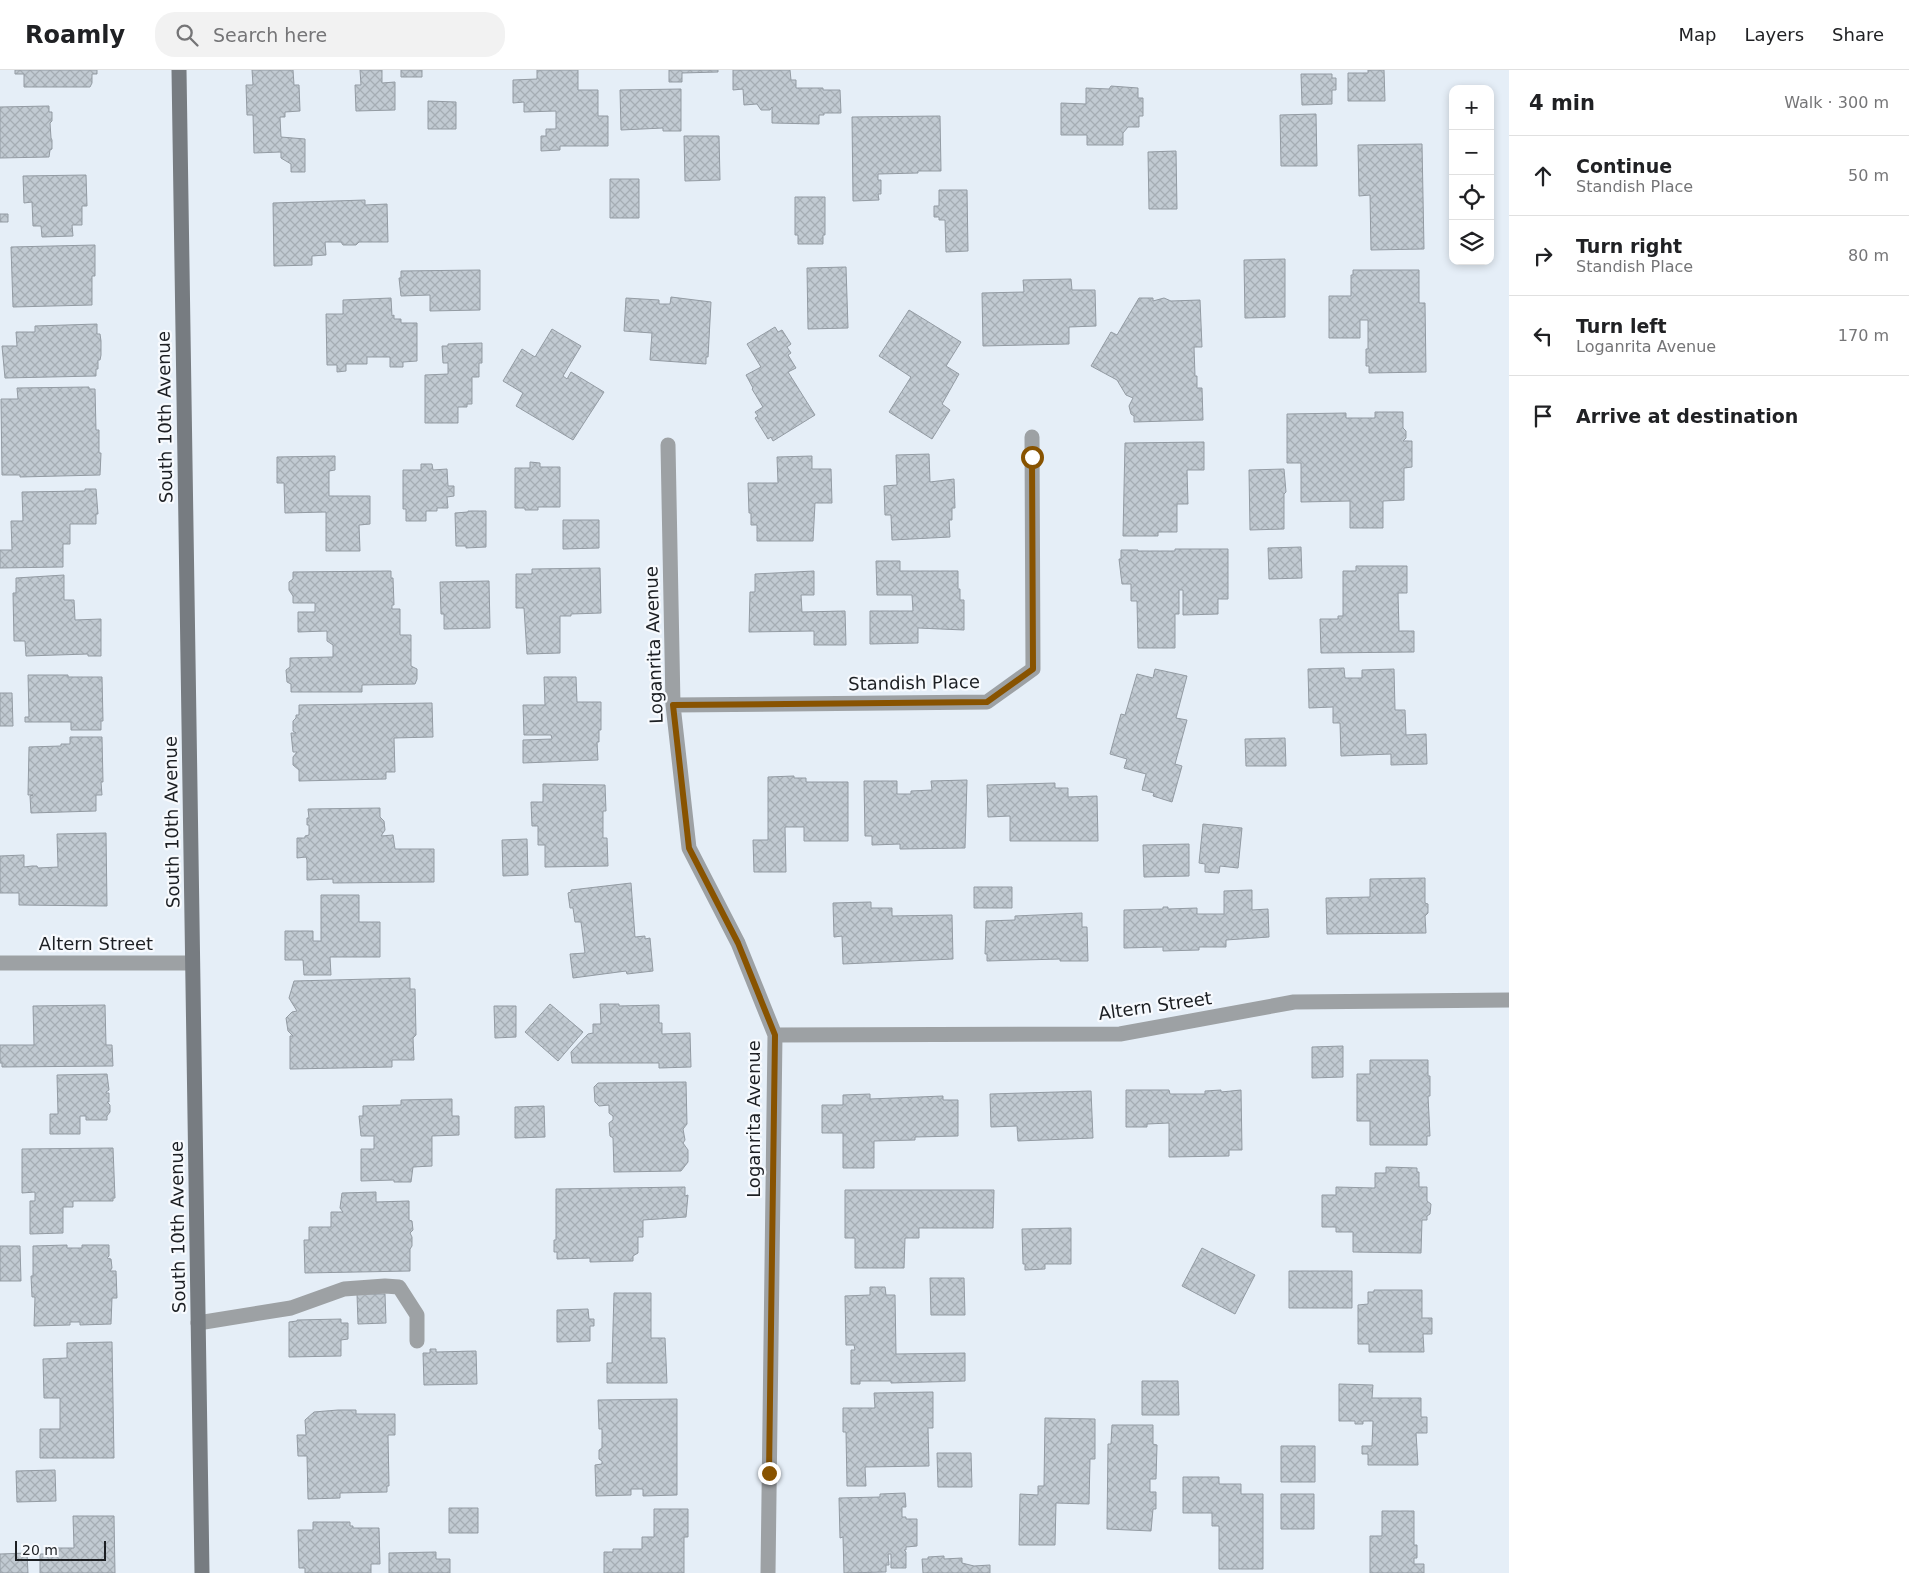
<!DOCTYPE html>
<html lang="en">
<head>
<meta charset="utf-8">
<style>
	:root { --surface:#fff; --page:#f2f2f2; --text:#202124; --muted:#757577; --line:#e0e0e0 }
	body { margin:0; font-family:"DejaVu Sans",sans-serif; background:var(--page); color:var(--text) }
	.controls { position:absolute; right:15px; top:15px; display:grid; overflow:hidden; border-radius:10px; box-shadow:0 2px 8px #0003 }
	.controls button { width:45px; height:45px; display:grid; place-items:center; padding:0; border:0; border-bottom:1px solid var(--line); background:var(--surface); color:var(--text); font:25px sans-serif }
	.scale { position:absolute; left:15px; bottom:12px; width:91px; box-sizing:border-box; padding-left:5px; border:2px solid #1c1f23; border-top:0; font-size:14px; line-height:18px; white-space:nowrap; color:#1c1f23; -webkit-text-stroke:4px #f7fafe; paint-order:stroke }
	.stop { position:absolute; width:15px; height:15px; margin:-11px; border:4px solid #885300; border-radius:50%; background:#fff }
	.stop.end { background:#885300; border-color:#fff; box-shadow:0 1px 5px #0008 }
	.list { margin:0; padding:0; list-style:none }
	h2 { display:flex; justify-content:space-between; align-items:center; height:65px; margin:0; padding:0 20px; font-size:21px }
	h2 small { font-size:16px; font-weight:400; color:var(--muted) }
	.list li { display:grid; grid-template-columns:32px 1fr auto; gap:15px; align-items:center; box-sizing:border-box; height:80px; padding:0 20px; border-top:1px solid var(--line) }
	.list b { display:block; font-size:19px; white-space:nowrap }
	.list p { margin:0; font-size:16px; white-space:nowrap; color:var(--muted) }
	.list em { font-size:16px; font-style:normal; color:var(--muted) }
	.icon { flex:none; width:28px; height:28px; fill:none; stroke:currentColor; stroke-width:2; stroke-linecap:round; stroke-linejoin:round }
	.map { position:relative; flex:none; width:1509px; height:1503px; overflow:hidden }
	header { display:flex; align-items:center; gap:30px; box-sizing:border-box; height:70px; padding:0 25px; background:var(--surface); border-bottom:1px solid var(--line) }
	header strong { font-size:24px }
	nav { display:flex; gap:28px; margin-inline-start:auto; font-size:18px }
	.search { width:350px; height:45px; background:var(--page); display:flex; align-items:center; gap:12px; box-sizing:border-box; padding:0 18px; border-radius:20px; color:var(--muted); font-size:19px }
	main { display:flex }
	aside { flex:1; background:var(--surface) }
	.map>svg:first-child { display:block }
	.building { fill:url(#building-cross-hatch); stroke:#939ba3 }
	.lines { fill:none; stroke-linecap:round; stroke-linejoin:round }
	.lane { stroke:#9da1a4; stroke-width:15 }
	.street { stroke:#9da1a4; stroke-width:15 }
	.secondary { stroke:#777c81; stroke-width:15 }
	.route { stroke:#885300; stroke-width:6 }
	.labels { text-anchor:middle; stroke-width:4.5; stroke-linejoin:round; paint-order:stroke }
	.street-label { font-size:18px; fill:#1c1f23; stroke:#f7fafe }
</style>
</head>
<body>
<header>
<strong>Roamly</strong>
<div class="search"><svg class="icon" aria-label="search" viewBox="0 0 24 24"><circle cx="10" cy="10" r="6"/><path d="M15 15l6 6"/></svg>Search here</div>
<nav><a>Map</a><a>Layers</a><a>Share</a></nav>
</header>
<main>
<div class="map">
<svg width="1509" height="1503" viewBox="0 0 1509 1503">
	<defs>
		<pattern id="building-cross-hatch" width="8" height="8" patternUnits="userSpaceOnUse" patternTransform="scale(1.25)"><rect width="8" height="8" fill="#c1cad2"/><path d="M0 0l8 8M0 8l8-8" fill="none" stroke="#a5adb4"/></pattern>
	</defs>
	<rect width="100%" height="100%" fill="#e5eef7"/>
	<!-- building -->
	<path class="building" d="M15,0H97V4H92V13L90,17H24V4H15Z
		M252,0H293L294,15H299L300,41L285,42V47H280L281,67L305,69V102H291V94L281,88V82L254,83L253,45H247L246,15H253Z
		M360,0H382V13L395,12V40L356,41L355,15H361Z
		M401,0H422V7H401Z
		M537,0H578V20H598V46H608V76H560V80L541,81V66H546V59H556V41L524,42V32L513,33V10L537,9Z
		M669,0H718V2L682,3V12H669Z
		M733,0H790L791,10H796V18H823V20H840L841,43H824V45H819V54L772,53V37L770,40H761L757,34L744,35L743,19L733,20Z
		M1368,0H1384L1385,31H1348V3H1368Z
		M1301,4H1332V8H1336V20H1332V34L1302,35Z
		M1111,16L1138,18V28H1143V46H1139V57H1128L1123,63V75H1087V65H1061V33L1086,34V18L1109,19Z
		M681,19V61H663V58L621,60L620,20Z
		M428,31L456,32V59H428Z
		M49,36V42H52V51L50,53L51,68L52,70V79L50,80L49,87L0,88V37Z
		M1316,44L1317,96H1281L1280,45Z
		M940,46L941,101H918V103L878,104V110H881V124H878L879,130L853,131L852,47Z
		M684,66H719L720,110L685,111Z
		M1422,74L1424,179L1371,180L1370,125L1359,126L1358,75Z
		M1176,81L1177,139H1149L1148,82Z
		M86,105L87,136H82V155H72L73,166L42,167L41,156H33L32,132L24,133L23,106Z
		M610,109H639V148H610Z
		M939,120H967L968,181L946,182L945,150H939V147H934V136H939Z
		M795,127H825V165H823V174H798V165H795Z
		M365,130V135L387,134L388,172H359L356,175H343L341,172H325L326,185L312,186V195L274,196L273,133Z
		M0,144H8V152H0Z
		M95,175V206H92V235L13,237L11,177Z
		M1285,189V247L1245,248L1244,190Z
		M846,197L848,258L808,259L807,198Z
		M480,200V240L430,241V225L401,226L399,208H401V201Z
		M1353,200H1419V233H1425L1426,302L1369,303V296H1366V279H1368V250H1360V268H1329V226H1351V205H1353Z
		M1071,209L1072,220H1095L1096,256L1069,257V274L983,276L982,223L1024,222L1023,210Z
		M671,227L711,232L708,287H706V294L650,290L652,263L624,261L626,228L659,230V234H670Z
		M391,228L392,246L394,245V249H401V253H417V291L403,292V297H390V287H367V294H346V301L337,302V295H327L326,244H343V230Z
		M1139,228H1153V231L1164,228L1171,231L1200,230L1202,277H1194L1195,306H1197V318H1202L1203,350L1134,352V346L1131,344L1129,336L1133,328L1126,325L1117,310L1091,296L1111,262L1117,265Z
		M909,240L961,272L946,296L959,304L942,334L950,340L932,369L889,342L911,307L879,286Z
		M97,254V264H100L101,271V285L100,290H98V299H96V306L5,308L2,276H17L16,262H35V256Z
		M775,257L778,262L782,260L791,274L787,277L791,283L788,285L796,298L788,302L815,345L773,371L771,367L768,369L755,348L758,346L755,342L763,337L752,319L753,318L746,305L761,297L747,274Z
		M552,259L581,276L563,306L567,309L571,302L604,322L573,370L516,336L523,323L503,311L522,279L535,287Z
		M482,273V293H479V307H472V334H467V337H458V353H425V305L448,304V293H443L442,276H448V274Z
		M89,317V319H95L96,360H99V383H101L100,405L20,407V405H2L1,329H18L17,318Z
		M1375,342H1403V358L1406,361V368L1403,371H1412V397L1404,398V430L1383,431V458H1350V431L1301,432V393H1287V344L1346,343V348H1375Z
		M1204,372V400H1187L1188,434H1177V462H1158V466H1123L1125,373Z
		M929,384L930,412L954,409L955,438H952V450H949L950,467L892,470L891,445H885L884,416L897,415L896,385Z
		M335,386V400L329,401V426H370V454L359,455L360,481H326V442L285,443L284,413H277V387Z
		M812,386V399H831L832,433H815L813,471H757V455H751V443H749L748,413H778L777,387Z
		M530,392L540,393V397H560V437H538V440H525V438H515V398H530Z
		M421,394H432L433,400L447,399L448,416H454V426L447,427L448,438H437V441H426V451H406V439H403V400H421Z
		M1284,399L1286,422L1284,424V459L1250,460L1249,400Z
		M85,419H96L98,444H96V454H70V474H63V497L0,498V480H12L11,451H23L22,422L85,421Z
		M468,441H486V477L466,478V476H456L455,443L468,442Z
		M563,450H599V478L563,479Z
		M1301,477L1302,508L1269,509L1268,478Z
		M1175,479H1228V529H1218V544L1183,545V520H1179V544H1175V578H1138L1137,531H1131V514H1122L1119,489H1121V480H1138V481H1175Z
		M876,491H900V501H958V519H960V530H964V560L918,558V573L870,574V541H913L912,525H877Z
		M1356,496H1407V523H1398L1399,561H1414V582L1321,583L1320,549H1338V546H1343V501H1356Z
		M600,498L601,543L571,544V546H560V583L527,584L524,538H516V504H532V499Z
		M391,501V508H393L394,535H392V539H400V565H411V596L417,599V609L415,614L362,615V622H291V614L287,612L286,600L290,597V588L333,587V575L327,571V561L298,562V542H315V533H293V526L289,520V512L293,509V502Z
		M814,501V525H801L802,542L845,541L846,575H814V561L749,562L750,522H755V504Z
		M64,505V530H74L75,550L101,549V586H88V584L26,586L25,571H14L13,523H16V508Z
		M489,511L490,558L444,559V544H441L440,512Z
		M1344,598L1345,608H1362V600L1394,599L1395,640H1405L1406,665L1426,664L1427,694L1391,695V684L1341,686L1340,653H1333V637L1309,638L1308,599Z
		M1155,599L1187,606L1176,648L1187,650L1175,694L1182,696L1172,732L1153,726L1154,723L1142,720L1146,704L1124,698L1127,689L1110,684L1121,644L1125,645L1137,604L1153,608Z
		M28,605H68V607H102L103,651H101V660H71V652H25V647H29Z
		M544,607H576L577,632H601V660H599V672H597L598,690L523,693V670L552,669L551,665H524L523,635H545Z
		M0,623H12L13,656H0Z
		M432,633L433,667L394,668L395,702H386V709L299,711V700L293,695V687L297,682H293L291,663H296L293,661V651L296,648V645H299V635Z
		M70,667H102L103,712H101L102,725H96V741L31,743L30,726L33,725H28L29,677L61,676V674H70Z
		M1285,668L1286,696H1246L1245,669Z
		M794,706V708H806V712H848V771H804V757H785L786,802H754L753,770H768V707Z
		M967,710L965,778L900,779V774L872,775V766H865L864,711H897V724H911V721L932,720L931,711Z
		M1055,713V718H1068V727L1097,726L1098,771H1010V746L988,747L987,715Z
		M543,714L605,715L606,741H603V768H607L608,796L545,797V775H538V756H532L531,732H543Z
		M380,738V747L384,751L385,760L381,766L393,765L395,779H434V812L333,813V809L307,810V790L306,787L297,788V768H305V766L309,765V755H307V748H309L308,739Z
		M1203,754L1242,758L1238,798L1220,796L1219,803L1205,802V794L1199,793Z
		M106,763L107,836L19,835V823H0V786L24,785V797L32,796H37L38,798L58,797L57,764Z
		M527,769L528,805L503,806L502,770Z
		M1189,774V806L1144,807L1143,775Z
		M1425,808V833L1428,834V843L1425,846L1426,863L1327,864L1326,828L1370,827V809Z
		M631,813L635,867L645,866V869L650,868L653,901L627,904L626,901L573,908L570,884L585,883L581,852H575L573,838H570L568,823L571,822V820Z
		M974,817H1012V838H974Z
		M1252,820V840L1268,839L1269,867L1226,870V877H1199V880L1163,881V877L1124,878V840L1163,839V837H1168V839L1197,838V844H1224V821Z
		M321,825H359V852H380V887H330L331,905H304L303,890H285V861H313V871H321Z
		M871,832V838H892V846L952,845L953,889L843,894L842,866L834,867L833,833Z
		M1082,843V857H1087L1088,891H1060V889L987,891V884H985L986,851L1015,850V846Z
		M410,908V919H415L416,965L413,968L414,990H392V997L290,999V966H293L288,961L286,948L292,942L297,941L289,928L294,911Z
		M550,934L583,962L558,991L525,962Z
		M600,934H619V936L659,935V953H662V964L690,963L691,997L659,998V993H572L571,982L588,964L593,963V954H601Z
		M105,935L106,975H112L113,996L2,997V993H0V975H34L33,936Z
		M494,936H516V967L495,968Z
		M1343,976V1007L1312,1008V977Z
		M1370,990H1428V1006H1430V1026H1428L1430,1066H1427V1075H1370V1051H1357V1004H1370Z
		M107,1004L109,1020L106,1022V1023H109V1032H107L110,1035V1042L107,1046V1050H86V1046H80V1064H50V1044H58L57,1005Z
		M686,1012L687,1054L683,1059L685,1070L683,1073L688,1080V1092L681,1101L614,1102L613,1068L610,1066L609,1053L613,1050V1046L609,1043V1035L599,1036L595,1032L594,1017L598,1013Z
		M1126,1020H1169L1170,1024H1205V1021L1221,1020V1022L1241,1020L1242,1080H1229V1086L1169,1087V1053L1147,1054V1057H1126Z
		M1091,1021L1093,1068L1018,1071L1017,1056L991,1057L990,1024Z
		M870,1024V1029L943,1026V1030H958V1066L915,1067V1070L874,1071V1098H843V1063H822V1035H843V1025Z
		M452,1029V1046H459V1065L432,1066V1096L413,1097L411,1112H394V1110L361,1111V1079H374V1066H361L359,1046H363V1036L401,1035V1030Z
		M544,1036L545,1067L515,1068V1037Z
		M113,1078L115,1128H113V1131H73V1137H63V1163L30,1164V1131H35V1122L22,1123V1079Z
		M1386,1097L1417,1098V1102H1419V1117H1427V1131L1431,1134L1430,1144L1427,1146V1150H1422L1421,1183L1353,1182V1162H1336V1157H1322V1125H1336V1117L1375,1118V1103H1386Z
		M685,1117V1126L688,1125L686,1147L643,1150V1167H638V1183L633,1186V1191L590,1192V1188L557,1189V1182H554V1170H556V1119Z
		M845,1120H994L993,1158H919V1168H905L904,1198H855V1168H845Z
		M376,1122V1132L409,1131V1150L412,1151L413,1160L410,1163L412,1167V1176L410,1179V1201L305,1203L304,1170H309V1157H331V1142H343L340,1138L342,1123Z
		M1071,1158V1194H1045V1199L1025,1200V1194H1023L1022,1159Z
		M67,1175V1178H82V1175H109V1186L107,1188L111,1189L112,1198L110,1201H116L117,1228H112L111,1254L80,1255V1252H70V1255L34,1256L35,1227H32L31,1206H33V1176Z
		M0,1176H20L21,1211H0Z
		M1202,1178L1255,1205L1235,1244L1182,1216Z
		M1289,1201H1352V1238H1289Z
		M930,1208H964L965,1245H931Z
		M870,1217H885L886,1225H895L896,1284L965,1283V1311L891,1313V1311H860V1314H851V1280H855L854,1275H846L845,1226L870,1225Z
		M1374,1220H1422V1248H1432V1264H1423L1424,1282H1369V1274H1358V1235L1368,1234V1222H1374Z
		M614,1223H651V1268H665L667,1313H607V1293H612Z
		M357,1224H385L386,1253L358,1254Z
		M588,1239L589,1249H594V1256H590V1271L557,1272V1240Z
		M341,1249V1253H348V1269L341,1270V1286L289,1287V1252L297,1251V1250Z
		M112,1272L114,1388H40V1359H60V1328H44L43,1289L67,1288V1273Z
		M430,1279H436V1282L476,1281L477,1314L424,1315L423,1283H430Z
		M1142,1311H1178L1179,1345H1142Z
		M1339,1314L1373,1315L1372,1328H1421V1347H1427V1363H1416L1418,1395H1368V1384H1362V1376H1372L1373,1351H1363V1354H1355V1351H1339Z
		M933,1322V1358H928L929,1396L865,1397L866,1416H847L846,1362H843V1338H875L874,1323Z
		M677,1329V1425L643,1426V1419H631V1425L596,1426L595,1395L602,1394V1391L599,1389V1380L602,1378V1359H599L598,1330Z
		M338,1340H356V1344H395V1365H388L389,1416H387V1422L340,1423V1428L308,1429L307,1386H298L297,1365H306L305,1350L314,1342Z
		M1045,1348L1095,1349V1389H1090L1089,1434L1056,1433L1055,1475H1019L1020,1424L1038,1425V1416H1044Z
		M1112,1355H1153V1374L1157,1375L1156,1409H1150V1422H1156V1439H1153L1151,1461L1107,1459L1108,1374H1111Z
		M1281,1376H1315V1412H1281Z
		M937,1383H971L972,1417H938Z
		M55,1400L56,1431L17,1432L16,1401Z
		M1183,1407H1219V1414H1241V1424H1263V1499H1219V1456H1212V1443H1183Z
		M905,1423L906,1437H902V1447H906V1449H917V1476L906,1477V1480H904L906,1482V1498H891V1484H888L889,1495H886V1502L844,1503L843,1467L840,1468L839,1428L880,1427V1424Z
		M1281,1424H1314V1459H1281Z
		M449,1438H478V1463H449Z
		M654,1439H688V1467H684V1503H604V1482H613V1479H642V1467H654Z
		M1382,1441H1414V1475H1417V1488H1414V1494H1424V1503H1370V1466H1382Z
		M73,1446H114L115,1503H40V1484H57V1478H74Z
		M313,1452H350V1456H353V1458H379L380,1494H371V1503H305V1498H299L298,1460H313Z
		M436,1482V1489H450V1503H389V1483Z
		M27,1483L28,1503H0V1484Z
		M944,1486V1489L962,1488V1493L974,1496L990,1495V1503H923L922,1489H928V1487Z"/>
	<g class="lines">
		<!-- lane -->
		<path class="lane" d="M198,1253L291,1238L344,1219L385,1216L399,1217L417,1245V1271"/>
		<!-- street -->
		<path class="street" d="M668,375L673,635L689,778L738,873L775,965L768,1503
			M673,635L987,632L1033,599L1032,367
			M0,893H192
			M775,965L1120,964L1294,932L1509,930"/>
		<!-- secondary -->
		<path class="secondary" d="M179,0L202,1503"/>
	</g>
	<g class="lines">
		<!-- route -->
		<path class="route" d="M769,1403L775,965L738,873L689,778L673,635L987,632L1033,599L1032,387"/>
	</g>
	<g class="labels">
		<!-- street labels -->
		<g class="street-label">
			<text transform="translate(165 347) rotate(-91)" y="6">South 10th Avenue</text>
			<text transform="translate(654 575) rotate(-92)" y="6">Loganrita Avenue</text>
			<text transform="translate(914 613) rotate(-1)" y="6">Standish Place</text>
			<text transform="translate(172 752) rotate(-91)" y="6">South 10th Avenue</text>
			<text x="96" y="880">Altern Street</text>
			<text transform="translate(1155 936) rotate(-8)" y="6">Altern Street</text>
			<text transform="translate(754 1049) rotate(-90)" y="6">Loganrita Avenue</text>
			<text transform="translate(178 1157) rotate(-91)" y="6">South 10th Avenue</text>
		</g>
	</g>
</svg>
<div class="controls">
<button>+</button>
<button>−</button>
<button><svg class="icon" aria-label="locate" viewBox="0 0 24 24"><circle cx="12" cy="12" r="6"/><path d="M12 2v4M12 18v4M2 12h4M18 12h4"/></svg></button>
<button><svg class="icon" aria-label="layers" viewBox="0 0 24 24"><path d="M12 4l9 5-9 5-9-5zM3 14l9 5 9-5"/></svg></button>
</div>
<div class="scale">20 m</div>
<div class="stop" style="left:1032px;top:387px"></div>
<div class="stop end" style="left:769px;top:1403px"></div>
</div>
<aside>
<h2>4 min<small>Walk · 300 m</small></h2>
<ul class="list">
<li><svg class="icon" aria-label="ahead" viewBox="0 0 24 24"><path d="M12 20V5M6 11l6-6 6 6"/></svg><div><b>Continue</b><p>Standish Place</p></div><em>50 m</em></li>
<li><svg class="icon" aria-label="right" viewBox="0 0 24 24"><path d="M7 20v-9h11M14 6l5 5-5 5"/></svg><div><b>Turn right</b><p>Standish Place</p></div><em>80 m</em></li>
<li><svg class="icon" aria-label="left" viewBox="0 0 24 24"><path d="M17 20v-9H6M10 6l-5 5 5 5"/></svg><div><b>Turn left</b><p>Loganrita Avenue</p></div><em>170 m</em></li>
<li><svg class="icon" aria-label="arrive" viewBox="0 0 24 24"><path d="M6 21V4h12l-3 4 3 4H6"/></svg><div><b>Arrive at destination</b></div></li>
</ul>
</aside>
</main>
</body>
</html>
